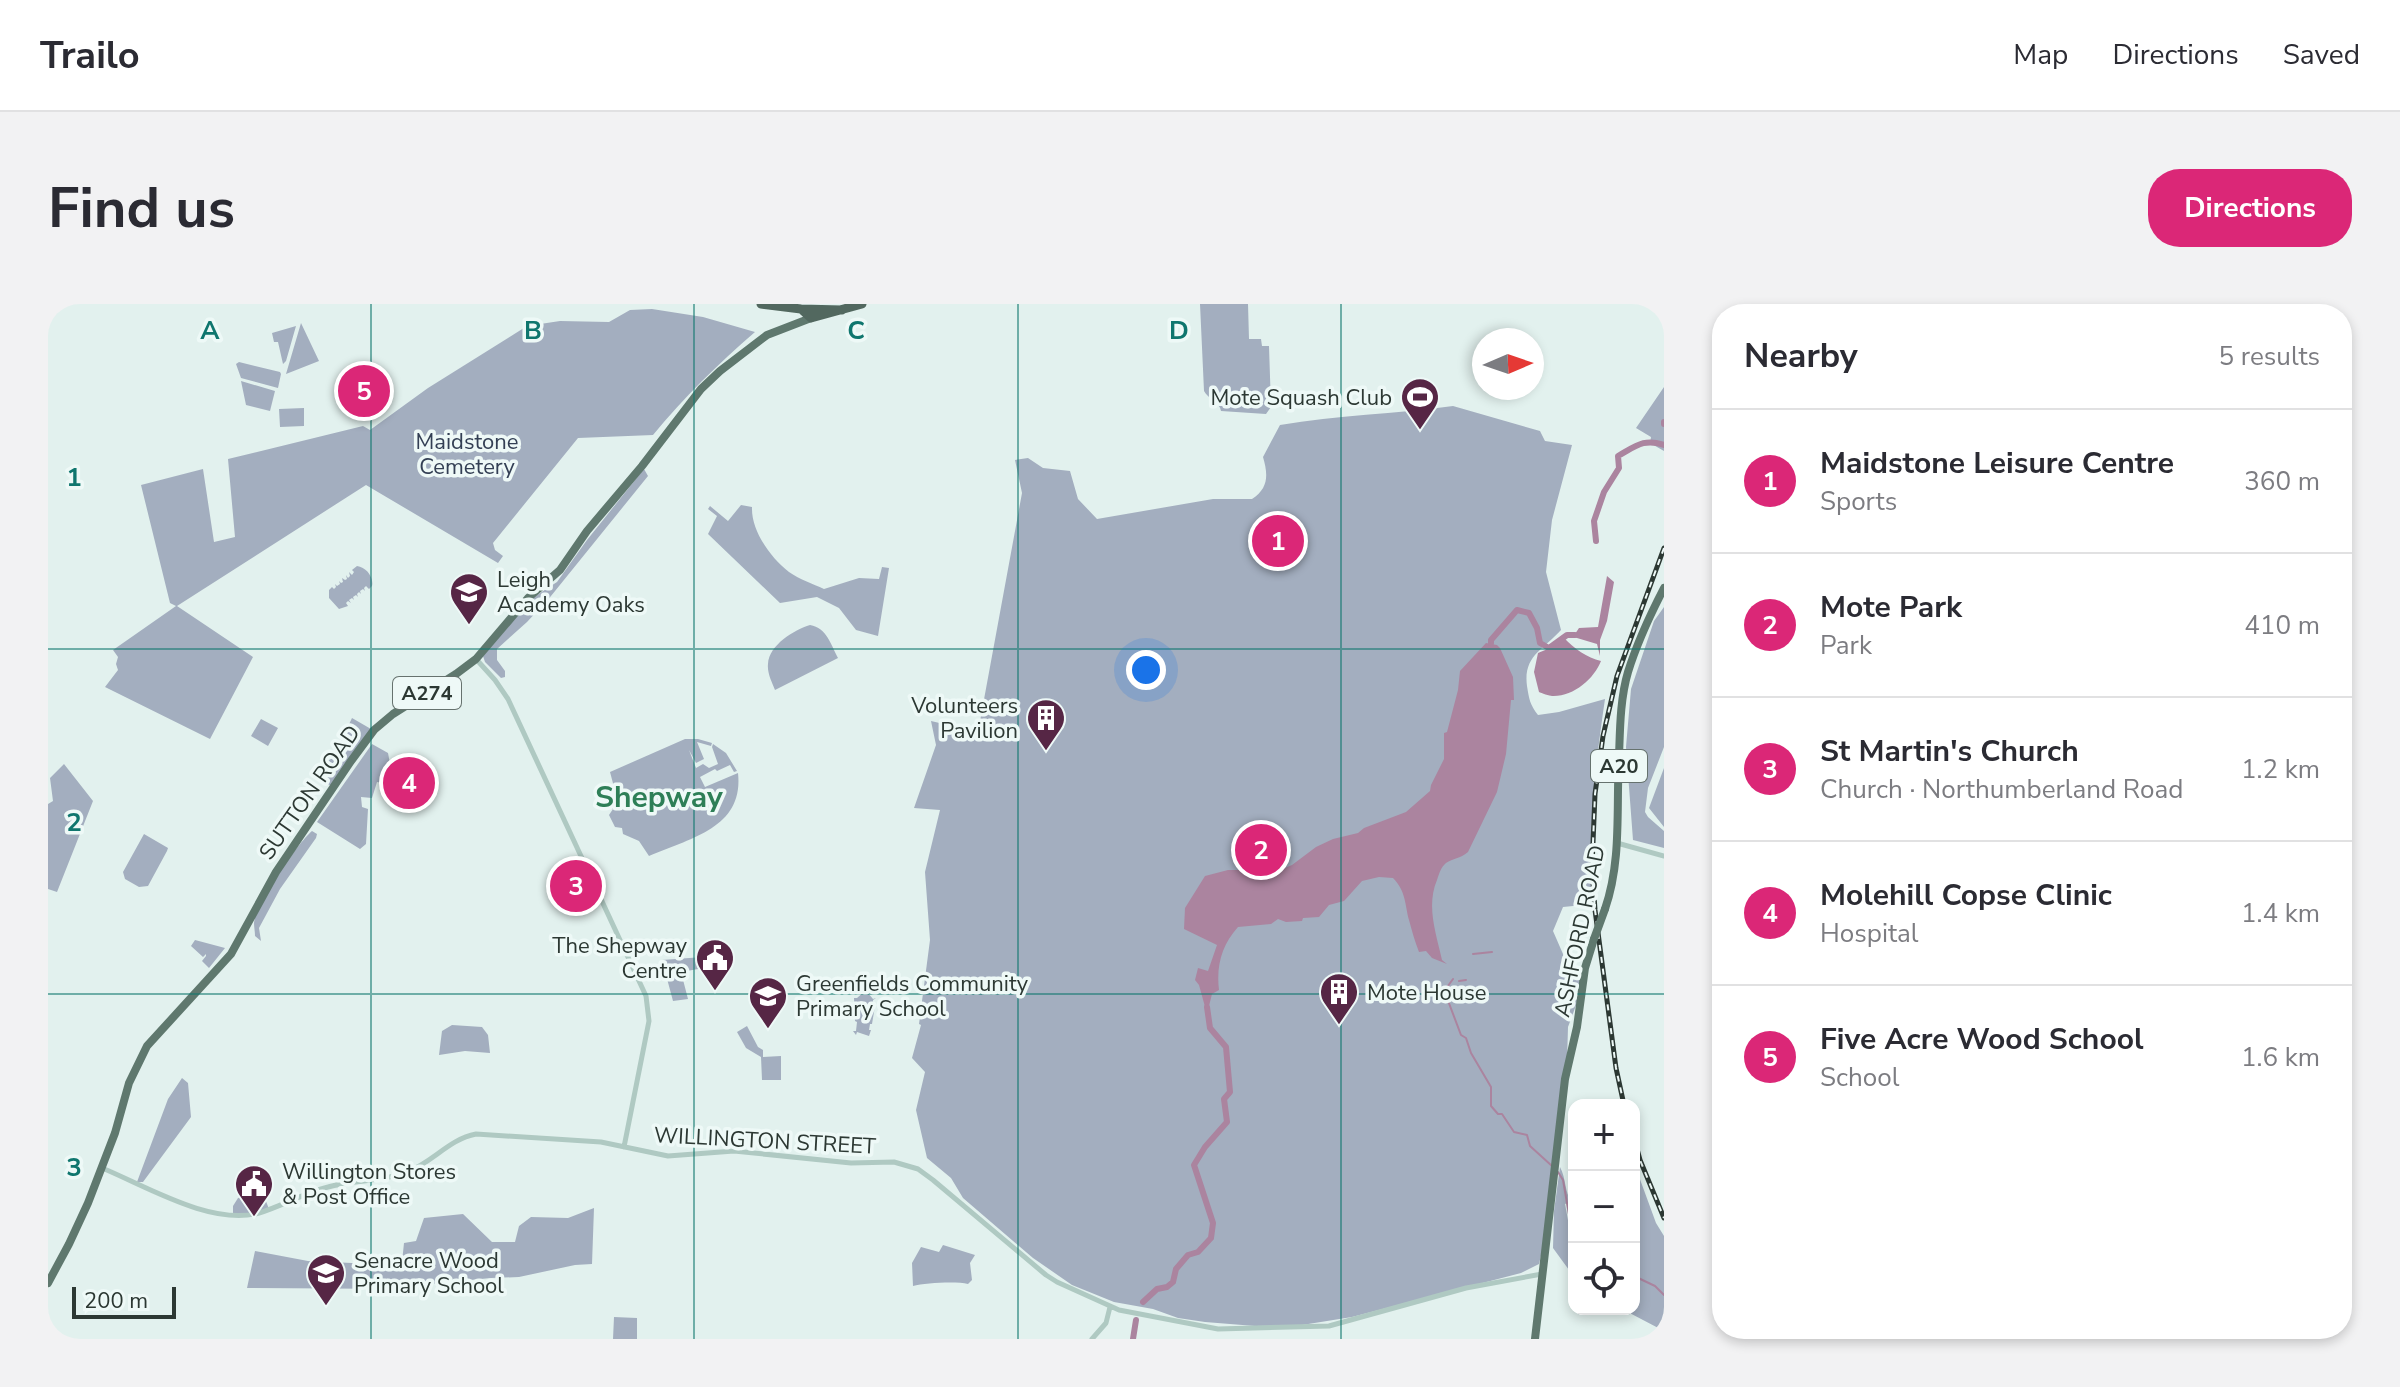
<!DOCTYPE html>
<html lang="en">
<head>
<meta charset="utf-8">
<style>
	:root { --surface:#fff; --page:#f2f2f3; --text:#2b2b33; --muted:#7c7c81; --line:#e1e1e2; --accent:#db2777 }
	body { margin:0; font-family:"Nunito Sans",sans-serif; background:var(--page); color:var(--text) }
	.controls { position:absolute; right:24px; bottom:24px; display:grid; overflow:hidden; border-radius:16px; box-shadow:0 4px 12px #0003 }
	.controls button { width:72px; height:72px; display:grid; place-items:center; padding:0; border:0; border-bottom:2px solid var(--line); background:var(--surface); color:var(--text); font:40px sans-serif }
	.compass { position:absolute; left:1424px; top:24px; width:72px; height:72px; border-radius:50%; background:var(--surface); box-shadow:0 4px 12px #0003; rotate:88deg }
	.scale { position:absolute; left:24px; bottom:20px; width:104px; box-sizing:border-box; padding-left:8px; border:4px solid #2c3833; border-top:0; font-size:22px; line-height:28px; white-space:nowrap; color:#2c3833; -webkit-text-stroke:6px #eef9f7; paint-order:stroke }
	.you { position:absolute; left:1098px; top:366px; width:28px; height:28px; margin:-20px; border:6px solid #fff; border-radius:50%; background:#1a73e8; box-shadow:0 0 0 12px #1a73e833 }
	.badge { display:grid; place-items:center; width:52px; height:52px; border-radius:50%; background:var(--accent); color:#fff; font-size:26px; font-weight:700 }
	.pin { position:absolute; translate:-50% -50%; border:4px solid #fff; box-shadow:0 2px 8px #0006 }
	.list { margin:0; padding:0; list-style:none }
	h2 { display:flex; justify-content:space-between; align-items:center; height:104px; margin:0; padding:0 32px; font-size:34px }
	h2 small { font-size:26px; font-weight:400; color:var(--muted) }
	.list li { display:grid; grid-template-columns:52px 1fr auto; gap:24px; align-items:center; box-sizing:border-box; height:144px; padding:0 32px; border-top:2px solid var(--line) }
	.list b { display:block; font-size:30px; white-space:nowrap }
	.list p { margin:0; font-size:26px; white-space:nowrap; color:var(--muted) }
	.list em { font-size:26px; font-style:normal; color:var(--muted) }
	.icon { flex:none; width:44px; height:44px; fill:none; stroke:currentColor; stroke-width:2; stroke-linecap:round; stroke-linejoin:round }
	.map { position:relative; flex:none; width:1616px; height:1035px; overflow:hidden; border-radius:32px }
	header { display:flex; align-items:center; gap:48px; box-sizing:border-box; height:112px; padding:0 40px; background:var(--surface); border-bottom:2px solid var(--line) }
	header strong { font-size:38px }
	nav { display:flex; gap:44px; margin-inline-start:auto; font-size:28px }
	.intro { display:flex; align-items:center; justify-content:space-between; box-sizing:border-box; height:192px; padding:0 48px }
	h1 { margin:0; font-size:56px }
	.button { padding:20px 36px; border-radius:32px; background:var(--accent); color:#fff; font-size:28px; font-weight:700 }
	main { display:flex; gap:48px; padding:0 48px }
	aside { flex:1; background:var(--surface); border-radius:32px; box-shadow:0 4px 12px #0003 }
	.map>svg:first-child { display:block }
	.green { fill:#a3aebf }
	.water { fill:#ab849f }
	.lines { fill:none; stroke-linecap:round; stroke-linejoin:round }
	.stream { stroke:#ab849f; stroke-width:2 }
	.river { stroke:#ab849f; stroke-width:6 }
	.tertiary { stroke:#afc9c2; stroke-width:5 }
	.primary { stroke:#5f786e; stroke-width:8 }
	.trunk { stroke:#52685f; stroke-width:9 }
	.rail-casing { stroke:#2c3833; stroke-width:5 }
	.rail { stroke:#eef9f7; stroke-width:2; stroke-dasharray:6; stroke-linecap:butt }
	.primary-bridge { stroke:#5f786e; stroke-width:8 }
	.grid { fill:none; stroke:#0f766e; stroke-width:2; stroke-opacity:0.55 }
	.labels { text-anchor:middle; stroke-width:7; stroke-linejoin:round; paint-order:stroke }
	.shield { fill:#eef9f7; stroke:#66726e; stroke-width:2 }
	.shield-label { font-size:20px; font-weight:bold; fill:#2c3833 }
	.poi-label { font-size:22px; fill:#2c3833; stroke:#eef9f7; text-anchor:start }
	.park-label { font-size:22px; fill:#333f54; stroke:#eef9f7 }
	.street-label { font-size:22px; fill:#2c3833; stroke:#eef9f7 }
	.district-label { font-size:30px; font-weight:bold; fill:#2e7f57; stroke:#eef9f7 }
	.grid-label { font-size:26px; text-anchor:middle; font-weight:bold; fill:#0f766e; stroke:#eef9f7; stroke-width:7; stroke-linejoin:round; paint-order:stroke }
</style>
</head>
<body>
<header>
<strong>Trailo</strong>
<nav><a>Map</a><a>Directions</a><a>Saved</a></nav>
</header>
<div class="intro"><h1>Find us</h1><a class="button">Directions</a></div>
<main>
<div class="map">
<svg width="1616" height="1035" viewBox="0 0 1616 1035">
	<rect width="100%" height="100%" fill="#e2f1ee"/>
	<!-- green -->
	<path class="green" d="M1152,0H1200L1201,35H1213L1214,42H1221L1223,103L1218,110L1173,107C1172,98 1160,95 1156,87Z
		M604,5L655,13L707,28C670,60 636,93 605,131L530,134L445,239L447,246L455,252L450,259L318,181L129,302L205,353L162,435L57,383L70,366L68,360L70,353L65,346L128,302L122,299L93,181L155,165L166,238L187,233L180,155L315,122L322,126L380,84L479,22L512,17L561,18L582,6Z
		M253,19L271,57L238,70Z
		M248,22L238,57L235,60L230,38H226L224,29Z
		M191,58L232,68L233,70L230,84L193,74L188,60Z
		M193,77L227,87L222,107L198,101Z
		M1616,83V147L1602,139L1603,133L1588,124Z
		M1405,102L1492,127L1497,137L1524,141L1504,216L1498,268L1513,326C1495,346 1475,352 1479,382C1481,395 1482,401 1490,411L1511,408L1557,395C1547,464 1539,530 1545,600L1515,603L1505,627L1515,650L1516,667L1533,671L1531,682L1517,680L1515,692L1530,696L1520,723L1519,758L1495,943L1491,960L1473,969L1304,1013L1254,1021L1207,1022L1157,1018L1130,1014L1105,1005L1066,998L1024,981L985,954L915,894L903,874L879,854L868,806L877,768L864,754L873,721L871,720L882,636L877,568L892,506L866,504L888,441L883,417L930,428L974,189L967,156L980,154L995,164L1022,167L1030,195L1049,215L1165,195H1204C1221,184 1220,170 1215,153L1232,121C1289,111 1347,110 1405,102Z
		M256,104V122L232,123L231,105Z
		M596,165L600,172L503,292L479,318L449,345V356L457,367V373L453,374L437,358L435,352L483,295L509,278L539,236Z
		M693,201L704,203C703,227 723,254 741,268C751,275 765,280 776,285L811,274L831,275L834,263L841,264L830,332L808,326L791,304L769,293L732,299L660,230L669,212L660,205L662,202L680,217Z
		M309,262C318,263 326,273 324,282L321,285L318,282L316,284L317,287L315,285L312,287L313,290L311,288L309,290L310,293L308,291L305,293L306,296L304,294L301,296L303,299L300,297L298,299L300,302L291,305L281,294V286L284,283L286,285L288,283L287,280L289,282L292,280L291,277L293,279L295,278L294,274L297,276L299,275L298,271L300,274L302,272L301,268L304,271L306,268L304,266Z
		M1616,303V443L1600,484L1597,508L1600,513L1616,527V544L1585,536L1578,443L1583,385L1606,317Z
		M762,321C779,324 783,341 790,354L727,386C724,378 719,369 720,360C721,341 746,326 762,321Z
		M304,414L323,425L283,482L269,473L279,457L285,454Z
		M213,415L230,424L220,442L203,432Z
		M637,435H650L664,439L663,442L649,438L656,455L648,459L641,446L648,464L655,460L661,464L670,460L664,443L665,440L678,449L689,467L686,468L682,461L669,467L667,465L652,473L657,483L690,469C696,524 642,534 601,552L591,537L575,530L574,524L567,523L561,511L565,505L561,502L566,483L562,468Z
		M324,440L340,449L346,481L329,478L324,494L313,493L314,503L320,505L318,540L312,545L269,518Z
		M16,460L45,497L9,588L0,585V500L5,497L2,474Z
		M1616,464V523L1601,504Z
		M264,527L269,530L268,534L232,585L211,624L213,637L207,632C207,628 206,623 206,619C208,599 249,540 264,527Z
		M96,530L120,544L119,547L100,582L91,583L77,575L75,568Z
		M147,636L177,644L161,664L154,657L158,652V650L155,653L143,642Z
		M655,653L656,664L633,668L640,695L625,697L614,656Z
		M816,684L821,686L819,688L825,695L828,694L825,696V701L827,702L824,720H822L821,726H823L821,732L809,728L808,731L805,727H808L809,718L807,717L806,694H809L817,687Z
		M404,721L434,723L440,731L442,749L417,747L391,751L394,727Z
		M699,722L710,743L715,746V753L733,752V776H714L713,753L698,744L689,728Z
		M134,774L140,779L143,813L95,878H89L120,795Z
		M1586,859L1608,919L1616,932V1027L1574,1005H1586Z
		M1512,863C1518,874 1517,889 1523,897L1526,895V922L1523,898L1517,900L1522,927L1526,931V967L1521,966L1505,944L1506,907Z
		M214,887L221,905L185,913V902L190,894Z
		M546,904L544,960L527,961L471,973L443,974L360,982L355,985L199,984L207,947L260,957L348,961L354,958L356,939L368,937L376,914L415,910L444,938H467L471,922L483,913L520,914Z
		M895,941L927,951L922,959L924,976L920,980C908,977 877,979 865,982L864,959L873,943L891,948Z
		M566,1013L589,1014V1035H565Z"/>
	<!-- water -->
	<path class="water" d="M1559,272L1566,278L1559,317L1552,336V352L1549,340L1519,331V328L1527,330L1531,324L1550,323Z
		M1513,334H1516C1526,344 1539,354 1553,357C1546,375 1525,393 1504,392C1502,392 1493,389 1491,388L1486,368L1490,349L1502,344Z
		M1438,339L1449,341L1452,344L1465,373L1466,396H1463L1458,450L1449,488L1420,548C1412,555 1405,554 1398,559C1393,563 1391,570 1389,576C1378,602 1388,629 1394,656L1399,660L1384,654L1378,647L1371,648C1367,638 1364,627 1361,616C1357,601 1358,587 1345,574L1331,573L1314,577L1296,597L1281,601L1271,613L1255,614L1254,617L1238,618L1230,615L1223,620L1190,623C1174,641 1168,661 1171,686L1164,690L1159,710L1151,681L1147,676L1150,664L1160,667L1169,641L1136,625L1137,604L1157,572L1180,566H1232L1244,561L1268,543L1285,535L1310,529L1316,524L1358,508L1382,487L1383,481L1396,455V429L1399,428L1410,386L1412,367Z"/>
	<g class="lines">
		<!-- stream -->
		<path class="stream" d="M1425,650L1444,648
			M1405,675L1397,686L1399,688V694L1413,731L1418,734L1423,749L1443,783V802L1450,810H1454L1466,828L1479,831L1482,842L1504,862
			M1411,677L1418,676
			M1510,868L1515,876L1523,922L1526,926
			M1586,972L1607,982L1616,991"/>
		<!-- river -->
		<path class="river" d="M1616,118V120
			M1548,237L1546,217L1556,188L1571,164L1570,152C1588,142 1596,134 1616,141
			M1443,339V336L1469,306L1481,309L1489,324L1492,339L1501,344L1519,331H1527
			M1095,998L1109,985L1119,983L1125,978L1128,965L1140,951L1150,948L1163,934L1165,919L1146,861L1157,843L1179,818L1176,795L1182,788L1178,743L1162,724L1159,703
			M1085,1035L1088,1016"/>
		<!-- tertiary -->
		<path class="tertiary" d="M1604,0L1616,7
			M428,355L447,376L460,395L598,692L601,717L576,843
			M1569,539L1616,552
			M54,864C98,882 163,922 211,909C234,902 256,889 280,883C305,876 334,878 359,868C384,859 401,835 428,830L553,838L620,852L686,847L803,859L846,858L870,865L885,876L998,971L1009,978L1071,1006L1170,1025L1281,1022L1418,984L1494,970
			M1044,1035L1058,1019L1062,1003"/>
		<!-- primary -->
		<path class="primary" d="M1557,605C1574,556 1568,504 1571,453C1572,426 1572,395 1580,368C1589,339 1602,311 1616,284
			M0,979L21,940L40,899L67,829L81,779L99,742L183,650L228,568L303,457L326,426L345,410L408,370L428,355L480,294L512,266L539,227L594,162L653,85L672,67L719,31L763,14
			M1487,1035L1517,775L1529,723L1537,664L1546,635"/>
		<!-- trunk -->
		<path class="trunk" d="M713,0L753,5L794,6
			M753,5L763,14L814,0"/>
		<defs>
			<path id="rail" d="M1576,801L1568,764L1547,606L1544,563L1547,490L1555,432L1569,372L1616,244
				M1586,834L1592,856L1616,914"/>
		</defs>
		<!-- rail casing -->
		<use href="#rail" class="rail-casing"/>
		<!-- rail -->
		<use href="#rail" class="rail"/>
		<!-- primary-bridge -->
		<path class="primary-bridge" d="M1546,635L1557,605"/>
	</g>
	<!-- grid -->
	<path class="grid" d="M323,0V1035M646,0V1035M970,0V1035M1293,0V1035M0,345H1616M0,690H1616"/>
	<!-- icons -->
	<defs>
		<symbol id="stadium-pin" viewBox="-11 -11 22 30"><path d="M0 17L-7.5 6A9.5 9.5 0 1 1 7.5 6Z" fill="#562645" stroke="#eef9f7"/><path d="M0-5a6.5 5 0 1 0 0 10a6.5 5 0 1 0 0-10ZM-3.5-1.8h7v3.6h-7Z" fill="#fff"/></symbol>
		<symbol id="school-pin" viewBox="-11 -11 22 30"><path d="M0 17L-7.5 6A9.5 9.5 0 1 1 7.5 6Z" fill="#562645" stroke="#eef9f7"/><path d="M0-5L7-2L0 1L-7-2ZM-4 1L0 2.5L4 1V4Q0 6-4 4Z" fill="#fff"/></symbol>
		<symbol id="building-pin" viewBox="-11 -11 22 30"><path d="M0 17L-7.5 6A9.5 9.5 0 1 1 7.5 6Z" fill="#562645" stroke="#eef9f7"/><path d="M-4-6H4V6H1V3H-1V6H-4ZM-2.5-4.3h1.7v1.8h-1.7ZM.8-4.3h1.7v1.8H.8ZM-2.5-1h1.7V.8h-1.7ZM.8-1h1.7V.8H.8Z" fill="#fff"/></symbol>
		<symbol id="civic-pin" viewBox="-11 -11 22 30"><path d="M0 17L-7.5 6A9.5 9.5 0 1 1 7.5 6Z" fill="#562645" stroke="#eef9f7"/><path d="M-.6-6.5H3V-4.5H.6V-3L4-1V1h2V6H-6V1h2V-1L-.6-3ZM-1.2 2.5V6h2.4V2.5Z" fill="#fff"/></symbol>
	</defs>
	<g fill-rule="evenodd">
		<use href="#stadium-pin" x="1350" y="71" width="44" height="60"/>
		<use href="#school-pin" x="399" y="266" width="44" height="60"/>
		<use href="#building-pin" x="976" y="392" width="44" height="60"/>
		<use href="#civic-pin" x="645" y="632" width="44" height="60"/>
		<use href="#building-pin" x="1269" y="666" width="44" height="60"/>
		<use href="#school-pin" x="698" y="670" width="44" height="60"/>
		<use href="#civic-pin" x="184" y="858" width="44" height="60"/>
		<use href="#school-pin" x="256" y="947" width="44" height="60"/>
	</g>
	<g class="labels">
		<!-- shield labels -->
		<g class="shield">
			<rect x="345" y="373" width="68" height="32" rx="6"/>
			<rect x="1543" y="446" width="56" height="32" rx="6"/>
		</g>
		<g class="shield-label">
			<text x="379" y="396">A274</text>
			<text x="1571" y="469">A20</text>
		</g>
		<!-- poi labels -->
		<g class="poi-label">
			<text x="1344" y="101" text-anchor="end">Mote Squash Club</text>
			<text x="449" y="283">Leigh<tspan x="449" dy="25">Academy Oaks</tspan></text>
			<text x="970" y="409" text-anchor="end">Volunteers<tspan x="970" dy="25">Pavilion</tspan></text>
			<text x="639" y="649" text-anchor="end">The Shepway<tspan x="639" dy="25">Centre</tspan></text>
			<text x="748" y="687">Greenfields Community<tspan x="748" dy="25">Primary School</tspan></text>
			<text x="1319" y="696">Mote House</text>
			<text x="234" y="875">Willington Stores<tspan x="234" dy="25">&amp; Post Office</tspan></text>
			<text x="306" y="964">Senacre Wood<tspan x="306" dy="25">Primary School</tspan></text>
		</g>
		<!-- park labels -->
		<g class="park-label">
			<text x="419" y="145">Maidstone<tspan x="419" dy="25">Cemetery</tspan></text>
		</g>
		<!-- street labels -->
		<g class="street-label">
			<text transform="translate(261 488) rotate(-55)" y="8">SUTTON ROAD</text>
			<text transform="translate(1531 627) rotate(-78)" y="8">ASHFORD ROAD</text>
			<text transform="translate(717 836) rotate(3)" y="8">WILLINGTON STREET</text>
		</g>
		<!-- district labels -->
		<g class="district-label">
			<text x="611" y="503">Shepway</text>
		</g>
	</g>
	<g class="grid-label">
		<text x="162" y="35">A</text>
		<text x="485" y="35">B</text>
		<text x="808" y="35">C</text>
		<text x="1131" y="35">D</text>
		<text x="26" y="182">1</text>
		<text x="26" y="527">2</text>
		<text x="26" y="872">3</text>
	</g>
</svg>
<div class="controls">
<button>+</button>
<button>−</button>
<button><svg class="icon" aria-label="locate" viewBox="0 0 24 24"><circle cx="12" cy="12" r="6"/><path d="M12 2v4M12 18v4M2 12h4M18 12h4"/></svg></button>
</div>
<svg class="compass" viewBox="-18 -18 36 36"><path d="M0-13l5 13h-10z" fill="#e53935"/><path d="M0 13l5-13h-10z" fill="#7c7c81"/></svg>
<div class="scale">200 m</div>
<div class="you"></div>
<div class="pin badge" style="left:1230px;top:237px">1</div>
<div class="pin badge" style="left:1213px;top:546px">2</div>
<div class="pin badge" style="left:528px;top:582px">3</div>
<div class="pin badge" style="left:361px;top:479px">4</div>
<div class="pin badge" style="left:316px;top:87px">5</div>
</div>
<aside>
<h2>Nearby<small>5 results</small></h2>
<ul class="list">
<li><span class="badge">1</span><div><b>Maidstone Leisure Centre</b><p>Sports</p></div><em>360 m</em></li>
<li><span class="badge">2</span><div><b>Mote Park</b><p>Park</p></div><em>410 m</em></li>
<li><span class="badge">3</span><div><b>St Martin's Church</b><p>Church · Northumberland Road</p></div><em>1.2 km</em></li>
<li><span class="badge">4</span><div><b>Molehill Copse Clinic</b><p>Hospital</p></div><em>1.4 km</em></li>
<li><span class="badge">5</span><div><b>Five Acre Wood School</b><p>School</p></div><em>1.6 km</em></li>
</ul>
</aside>
</main>
</body>
</html>
